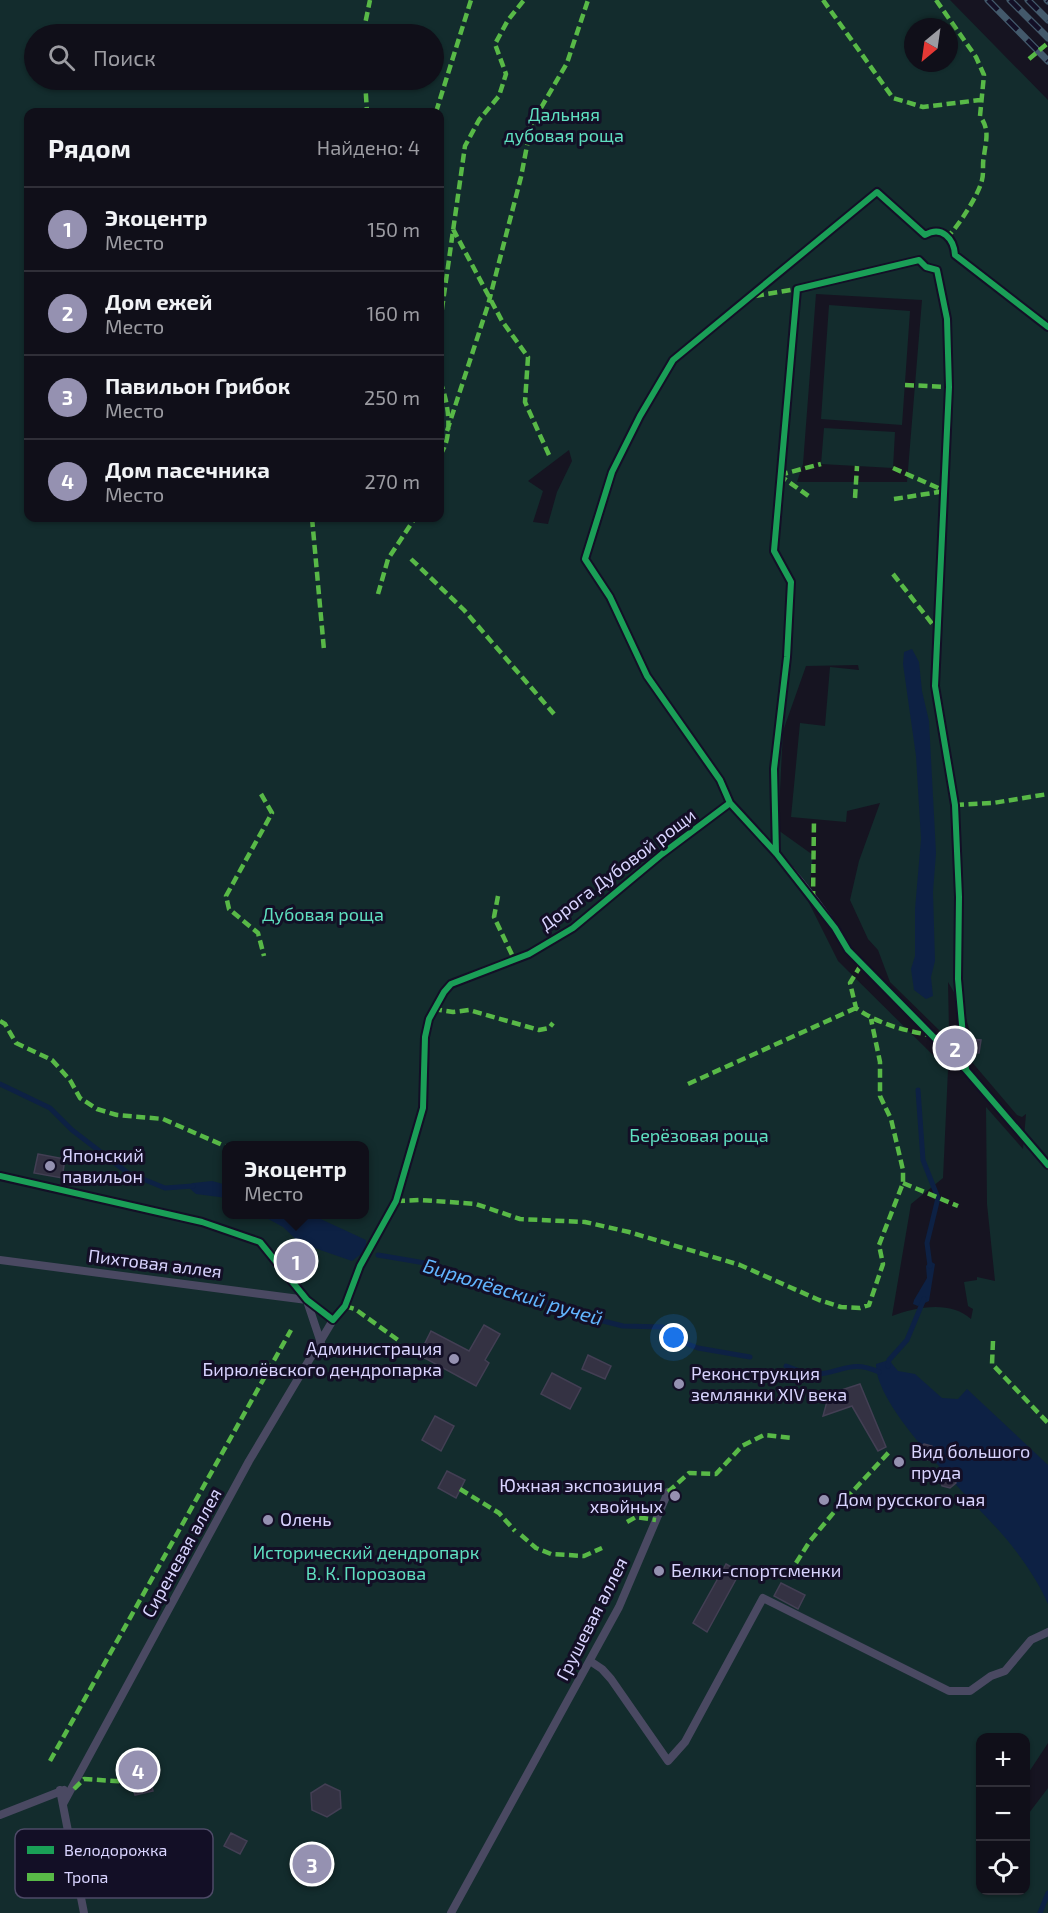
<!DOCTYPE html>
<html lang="ru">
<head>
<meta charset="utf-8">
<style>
	:root { --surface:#100f19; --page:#191822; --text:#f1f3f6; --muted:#9c9ca2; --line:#302f38; --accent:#9591b1 }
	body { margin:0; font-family:"Exo 2",sans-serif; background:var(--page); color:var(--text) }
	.controls { position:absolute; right:18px; bottom:18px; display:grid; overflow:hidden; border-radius:12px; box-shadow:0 2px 4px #0004 }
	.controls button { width:54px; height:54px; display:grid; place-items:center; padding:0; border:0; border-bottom:2px solid var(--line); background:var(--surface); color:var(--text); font:30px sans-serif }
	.compass { position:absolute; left:904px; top:18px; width:54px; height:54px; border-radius:50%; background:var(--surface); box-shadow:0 2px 4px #0004; rotate:209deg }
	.you { position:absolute; left:674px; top:1338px; width:21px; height:21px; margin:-15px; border:4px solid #fff; border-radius:50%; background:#1a73e8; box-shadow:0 0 0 9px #1a73e833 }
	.badge { display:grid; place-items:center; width:39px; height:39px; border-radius:50%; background:var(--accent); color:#fff; font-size:20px; font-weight:700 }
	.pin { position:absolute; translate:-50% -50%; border:3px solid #fff; box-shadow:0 2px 6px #0006 }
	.popup { position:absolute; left:222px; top:1141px; width:147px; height:78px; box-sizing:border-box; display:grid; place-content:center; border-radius:12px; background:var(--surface); filter:drop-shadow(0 2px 4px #0005); font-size:20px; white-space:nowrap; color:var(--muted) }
	.popup b { font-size:22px; color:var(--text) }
	.popup::after { content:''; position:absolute; left:50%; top:100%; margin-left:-12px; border:12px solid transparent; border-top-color:var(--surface) }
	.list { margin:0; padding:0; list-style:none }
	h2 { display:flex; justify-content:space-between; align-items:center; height:78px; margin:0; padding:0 24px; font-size:26px }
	h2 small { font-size:20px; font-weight:400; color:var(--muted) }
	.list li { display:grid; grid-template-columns:39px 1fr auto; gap:18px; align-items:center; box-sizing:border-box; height:84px; padding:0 24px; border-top:2px solid var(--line) }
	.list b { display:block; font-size:22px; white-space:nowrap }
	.list p { margin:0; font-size:20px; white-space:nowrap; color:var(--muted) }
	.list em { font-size:20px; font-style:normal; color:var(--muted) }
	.icon { flex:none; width:33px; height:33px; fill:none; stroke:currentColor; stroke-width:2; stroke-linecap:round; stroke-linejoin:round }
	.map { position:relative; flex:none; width:1048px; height:1913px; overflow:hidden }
	.search { position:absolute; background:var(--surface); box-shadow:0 2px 4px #0004; left:24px; top:24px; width:420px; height:66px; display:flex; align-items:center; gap:15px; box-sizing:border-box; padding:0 21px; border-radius:33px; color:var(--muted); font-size:22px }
	.panel { position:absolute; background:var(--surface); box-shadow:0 2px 4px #0004; left:24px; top:108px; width:420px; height:414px; border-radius:12px }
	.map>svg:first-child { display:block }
	.green { fill:#132c2d; fill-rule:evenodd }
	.water { fill:#0d2144 }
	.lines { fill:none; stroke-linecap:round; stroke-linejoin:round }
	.stream { stroke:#0d2144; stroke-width:5 }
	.building { fill:#343243; stroke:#433f54; stroke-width:1.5 }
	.service { stroke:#4a4962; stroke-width:8 }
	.rail-casing { stroke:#43596b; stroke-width:7 }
	.rail { stroke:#130f26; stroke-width:4.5; stroke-dasharray:14; stroke-linecap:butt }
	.quiet { stroke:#58b947; stroke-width:4.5; stroke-dasharray:9 4.5; stroke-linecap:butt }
	.cycleway-casing { stroke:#130f26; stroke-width:10 }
	.cycleway { stroke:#1a9f57; stroke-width:6 }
	.poi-dot { fill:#9591b1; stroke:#130f26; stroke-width:2 }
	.labels { text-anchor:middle; stroke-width:6; stroke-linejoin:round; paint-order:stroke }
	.park-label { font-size:18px; fill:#5fe0c0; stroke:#130f26 }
	.street-label { font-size:18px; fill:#d9d4ff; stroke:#130f26 }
	.poi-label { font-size:18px; fill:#d9d4ff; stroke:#130f26; text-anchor:start }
	.water-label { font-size:20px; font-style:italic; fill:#62b6ff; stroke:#130f26 }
	.key { fill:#130f26; stroke:#4e4a67; stroke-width:1.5 }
	.key-label { font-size:16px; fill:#d9d4ff }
</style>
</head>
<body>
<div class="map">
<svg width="1048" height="1913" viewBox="0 0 1048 1913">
	<rect width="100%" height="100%" fill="#161421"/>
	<!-- green -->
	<path class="green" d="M0,0H950L1048,100V1743L1029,1772V1813L1048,1788V1913H0ZM913,27H949V63H913ZM34,34H434V80H34ZM28,112H440V518H28ZM816,294L922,300L907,482H797L803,464ZM569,450L572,461L557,492L548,524L533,522L543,491L528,481ZM858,665L859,670L830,667L825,726L800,723L791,817L846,822L847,811L880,803L859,861L850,900L868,939L878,950L890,982L940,1031H949L948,982L963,1008L977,1055L972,1056L971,1061L1017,1115L1022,1117L1026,1114L1023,1149L986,1107L987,1204L995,1281L977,1277V1280L964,1282L968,1306L973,1309L971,1319C950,1300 916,1307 892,1316L911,1204L943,1178L948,1070L838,961L808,901L813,855L778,830L783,731L806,666ZM227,1146H365V1214H227ZM980,1738H1026V1890H980Z
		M829,305L910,311L902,425L821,419Z
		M824,428L895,432L893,468L821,464Z"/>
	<!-- water -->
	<path class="water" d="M912,649L919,662L922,691L929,721L936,853L933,892L935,961L931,977L933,996L926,999L914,990L911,969L915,956V909L921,839L916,756L903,664L904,652Z
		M212,1181L227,1185V1198L196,1194L187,1186L193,1183Z
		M261,1215H312L366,1240V1250L352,1261L300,1243L283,1227Z
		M930,1261L935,1264L929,1301L918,1306L913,1304L914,1300L927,1278L926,1266Z
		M889,1360L898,1371L915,1374L942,1398L958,1399L967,1389L1048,1465V1604C1039,1583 1026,1564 1012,1546C980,1505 876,1413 876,1364Z"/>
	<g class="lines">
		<!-- stream -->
		<path class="stream" d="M0,1084L50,1108L72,1130L128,1173L165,1188L193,1186
			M918,1090L923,1160L938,1198L927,1243L930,1266
			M378,1255L431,1264L599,1320L623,1326L663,1327L677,1340L698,1348L750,1357
			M786,1366C797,1370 807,1375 819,1374C844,1371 852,1360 879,1372
			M888,1366L889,1360L907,1340L924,1299
			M1040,1913L1048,1893"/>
	</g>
	<!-- building -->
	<path class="building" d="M966,1039L981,1040L979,1053L965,1052Z
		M38,1154L65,1159L62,1178L34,1173Z
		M285,1243L295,1256L300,1251L314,1266L299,1280L275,1253Z
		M484,1325L500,1334L485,1360L489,1363L476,1386L419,1355L431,1331L469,1351Z
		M588,1355L611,1366L605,1379L582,1369Z
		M552,1373L581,1388L570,1409L541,1394Z
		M860,1384L886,1447L878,1451L852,1406L823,1416L829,1394Z
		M435,1416L454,1426L441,1451L422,1440Z
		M924,1444L932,1446L934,1454L928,1460L920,1457L918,1449Z
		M447,1471L465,1480L456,1498L438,1488Z
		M946,1472L954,1474L956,1483L950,1488L942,1486L940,1478Z
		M726,1564L740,1572L707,1632L693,1623Z
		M781,1583L805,1595L798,1609L774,1596Z
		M145,1759L153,1791L135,1795L127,1763Z
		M325,1784L340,1791L341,1808L327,1817L312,1810L311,1793Z
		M231,1833L247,1841L240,1854L224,1846Z
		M300 1862a12 12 0 1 1 24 0a12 12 0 1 1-24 0Z"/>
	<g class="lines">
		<!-- service -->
		<path class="service" d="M0,1260L307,1300L333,1320
			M307,1301L321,1343
			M590,1661L602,1669L611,1679L668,1761L685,1742L763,1598L949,1691H970L991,1676L1005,1671L1031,1640L1048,1632
			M60,1790L84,1913
			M63,1804L249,1461L333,1320L345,1306L360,1266L396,1201L423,1108L425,1037L429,1019L444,992L451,984L529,954L573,928L662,854L730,803C771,848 818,896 848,950L966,1070L1048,1165
			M0,1815L64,1790
			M451,1913L619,1607L668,1492"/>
		<defs>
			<path id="rail" d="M988,0L1048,61
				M1010,0L1048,38
				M1028,0L1048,20
				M1047,0L1048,1"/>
		</defs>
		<!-- rail casing -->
		<use href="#rail" class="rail-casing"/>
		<!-- rail -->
		<use href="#rail" class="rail"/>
		<!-- quiet -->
		<path class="quiet" d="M823,0L893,98L923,107L980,100
			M936,0L976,57L984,75L980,116C990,130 986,140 984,156C982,164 984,173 982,180C979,194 958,227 948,236
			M363,34L370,0
			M1029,59L1048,43
			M365,80L367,112
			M436,112L471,0
			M453,229L502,321L528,357L525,402L549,455
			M755,296L797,289
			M440,323L465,146L479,120L499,96L506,74L495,44L508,20L524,0
			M440,381C448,401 454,436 440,455
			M905,385L949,387
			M447,431L488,305L521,177L531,125L567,63L588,0
			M893,468L945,491
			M779,475L821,464
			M779,475L810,497
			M855,498L857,466
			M894,499L945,491
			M312,518L324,650
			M411,559L464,610L554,714
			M893,574L937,630
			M378,594L388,559L415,518
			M261,794L272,813L226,896L229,909L258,933L264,956
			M955,805L993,803L1048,794
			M498,896L494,917L515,961
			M813,900L814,819
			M861,965L850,983L856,1008C878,1024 903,1030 929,1035
			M433,1009L453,1012L469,1010L539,1030L549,1028L553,1023
			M0,1021L5,1024L16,1043L52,1060L70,1080L80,1098L97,1109L117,1115L163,1119L227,1147
			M688,1084L856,1008
			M903,1183L958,1206
			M396,1201L421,1200L476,1204L520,1219L585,1222L629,1232L740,1265L819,1300L841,1307L860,1308L869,1305L883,1264L879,1245L903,1183V1170L891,1119L880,1096V1062L871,1019
			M345,1306L355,1309L398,1340
			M993,1341L992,1364L1048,1423
			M460,1489L499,1513L515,1531
			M668,1492L689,1473L716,1474L742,1446L764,1435L793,1438
			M627,1522L636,1517L656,1520
			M521,1535L536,1548L551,1554L584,1556L602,1548
			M796,1563L810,1541L840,1505L890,1451
			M50,1761L291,1330
			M74,1789L84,1779L129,1782"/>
		<defs>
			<path id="cycleway" d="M1048,327L955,255C954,239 942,225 925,235L877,192L673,360L640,416L612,472L585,559L610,597L647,676L720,780L730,803L776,853L835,928L848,950L966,1070L1048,1165
				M776,853L774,769L787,657L791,582L774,551L797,289L919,260L926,267L937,270L947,319L949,387L935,686L955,805L959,897L958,979L966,1070
				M0,1176L202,1222L260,1242L307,1300L333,1320L345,1306L360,1266L396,1201L423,1108L425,1037L429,1019L444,992L451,984L529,954L573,928L662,854L730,803"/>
		</defs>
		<!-- cycleway casing -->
		<use href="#cycleway" class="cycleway-casing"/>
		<!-- cycleway -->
		<use href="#cycleway" class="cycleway"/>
	</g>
	<!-- markers -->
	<g class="poi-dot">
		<circle cx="50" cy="1166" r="6"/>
		<circle cx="454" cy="1359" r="6"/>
		<circle cx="679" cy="1384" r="6"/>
		<circle cx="899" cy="1462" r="6"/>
		<circle cx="675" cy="1496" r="6"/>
		<circle cx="824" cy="1500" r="6"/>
		<circle cx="268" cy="1520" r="6"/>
		<circle cx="659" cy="1571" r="6"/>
	</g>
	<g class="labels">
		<!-- park labels -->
		<g class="park-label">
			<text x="564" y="121">Дальняя<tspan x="564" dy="21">дубовая роща</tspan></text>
			<text x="323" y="921">Дубовая роща</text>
			<text x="699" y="1142">Берёзовая роща</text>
			<text x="366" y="1559">Исторический дендропарк<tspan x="366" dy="21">В. К. Порозова</tspan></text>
		</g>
		<!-- street labels -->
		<g class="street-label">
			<text transform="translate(618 870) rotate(-37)" y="6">Дорога Дубовой рощи</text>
			<text transform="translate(155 1264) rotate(7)" y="6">Пихтовая аллея</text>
			<text transform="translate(182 1553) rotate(-61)" y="6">Сиреневая аллея</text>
			<text transform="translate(592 1619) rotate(-63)" y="6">Грушевая аллея</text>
		</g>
		<!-- poi labels -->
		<g class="poi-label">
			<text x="62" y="1162">Японcкий<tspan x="62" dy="21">павильон</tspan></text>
			<text x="442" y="1355" text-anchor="end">Администрация<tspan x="442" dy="21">Бирюлёвского дендропарка</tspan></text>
			<text x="691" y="1380">Реконструкция<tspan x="691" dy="21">землянки XIV века</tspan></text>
			<text x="911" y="1458">Вид большого<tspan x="911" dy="21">пруда</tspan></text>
			<text x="663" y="1492" text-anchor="end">Южная экспозиция<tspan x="663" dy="21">хвойных</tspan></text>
			<text x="836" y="1506">Дом русского чая</text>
			<text x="280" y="1526">Олень</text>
			<text x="671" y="1577">Белки-спортсменки</text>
		</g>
		<!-- water labels -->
		<g class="water-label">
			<text transform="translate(513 1292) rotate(17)" y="7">Бирюлёвский ручей</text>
		</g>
	</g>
	<!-- legend -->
	<rect x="15" y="1829" width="198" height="69" rx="9" class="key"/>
	<rect x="27" y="1846" width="27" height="8" fill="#1a9f57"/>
	<rect x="27" y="1873" width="27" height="8" fill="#58b947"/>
	<g class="key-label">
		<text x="64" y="1856">Велодорожка</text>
		<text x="64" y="1883">Тропа</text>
	</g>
</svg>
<div class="controls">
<button>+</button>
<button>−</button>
<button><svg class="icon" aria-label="locate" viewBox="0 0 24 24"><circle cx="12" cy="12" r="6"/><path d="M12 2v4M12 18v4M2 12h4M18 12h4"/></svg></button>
</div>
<svg class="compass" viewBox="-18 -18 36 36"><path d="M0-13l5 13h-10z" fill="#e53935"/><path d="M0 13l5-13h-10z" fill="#9c9ca2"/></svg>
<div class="you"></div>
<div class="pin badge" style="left:296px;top:1261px">1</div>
<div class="popup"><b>Экоцентр</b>Место</div>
<div class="pin badge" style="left:955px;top:1048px">2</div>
<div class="pin badge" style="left:312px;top:1864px">3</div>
<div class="pin badge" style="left:138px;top:1770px">4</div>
<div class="search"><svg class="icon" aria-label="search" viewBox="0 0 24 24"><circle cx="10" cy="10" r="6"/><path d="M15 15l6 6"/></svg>Поиск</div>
<section class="panel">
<h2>Рядом<small>Найдено: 4</small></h2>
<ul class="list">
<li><span class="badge">1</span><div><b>Экоцентр</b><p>Место</p></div><em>150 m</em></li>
<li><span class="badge">2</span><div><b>Дом ежей</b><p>Место</p></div><em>160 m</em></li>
<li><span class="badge">3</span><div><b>Павильон Грибок</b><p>Место</p></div><em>250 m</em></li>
<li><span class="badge">4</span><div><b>Дом пасечника</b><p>Место</p></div><em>270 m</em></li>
</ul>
</section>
</div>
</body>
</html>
